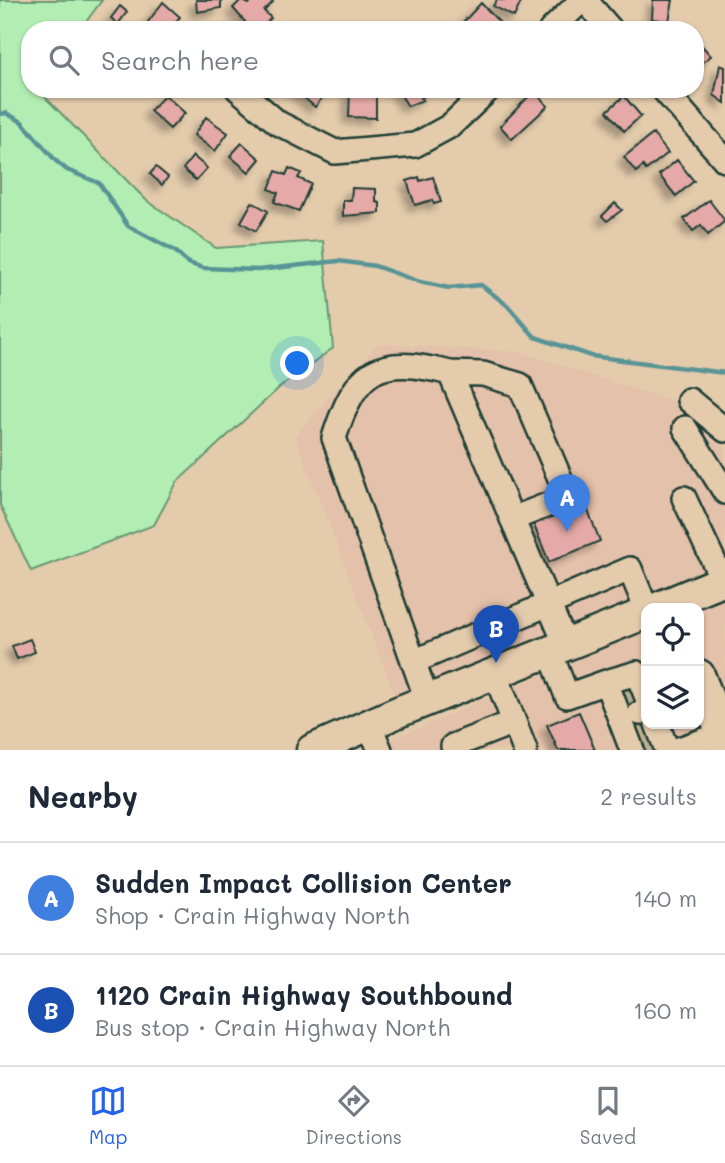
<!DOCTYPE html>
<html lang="en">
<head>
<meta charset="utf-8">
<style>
	:root { --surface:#fff; --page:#f2f2f3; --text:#1f2937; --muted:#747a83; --line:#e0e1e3; --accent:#2563eb }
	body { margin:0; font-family:Mali,sans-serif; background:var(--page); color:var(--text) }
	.controls { position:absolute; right:21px; bottom:21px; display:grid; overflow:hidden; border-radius:14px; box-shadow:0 2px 5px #0004 }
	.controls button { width:63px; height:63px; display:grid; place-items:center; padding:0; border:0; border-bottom:2px solid var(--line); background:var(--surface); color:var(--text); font:35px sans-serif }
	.you { position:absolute; left:298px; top:364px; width:24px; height:24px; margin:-18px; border:5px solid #fff; border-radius:50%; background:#1a73e8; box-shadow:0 0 0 10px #1a73e833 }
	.badge { display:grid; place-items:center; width:46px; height:46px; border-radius:50%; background:var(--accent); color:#fff; font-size:23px; font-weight:700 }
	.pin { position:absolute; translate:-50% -58px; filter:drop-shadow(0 2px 4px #0008) }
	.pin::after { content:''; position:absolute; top:37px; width:24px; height:21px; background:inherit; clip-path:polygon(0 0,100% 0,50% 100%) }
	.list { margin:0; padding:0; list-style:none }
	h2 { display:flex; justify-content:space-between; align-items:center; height:91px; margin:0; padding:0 28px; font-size:30px }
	h2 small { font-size:23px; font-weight:400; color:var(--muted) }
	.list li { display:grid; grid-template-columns:46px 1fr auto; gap:21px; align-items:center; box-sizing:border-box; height:112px; padding:0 28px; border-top:2px solid var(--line) }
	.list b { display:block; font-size:26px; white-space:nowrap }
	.list p { margin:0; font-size:23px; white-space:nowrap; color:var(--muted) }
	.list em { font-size:23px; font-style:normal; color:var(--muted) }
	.icon { flex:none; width:38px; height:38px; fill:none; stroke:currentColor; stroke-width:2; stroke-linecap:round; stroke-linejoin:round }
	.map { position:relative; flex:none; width:725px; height:750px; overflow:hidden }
	.search { position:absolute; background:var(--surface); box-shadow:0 2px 5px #0004; left:21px; right:21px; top:21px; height:77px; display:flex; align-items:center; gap:18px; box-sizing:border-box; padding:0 24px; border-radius:28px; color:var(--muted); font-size:26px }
	.sheet { height:315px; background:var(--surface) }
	nav { display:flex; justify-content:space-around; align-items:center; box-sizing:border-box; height:98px; border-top:2px solid var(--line); background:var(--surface); font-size:19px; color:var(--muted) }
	nav a { display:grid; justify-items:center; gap:4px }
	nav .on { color:var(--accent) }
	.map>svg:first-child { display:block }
	.built { fill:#e4c1aa }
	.green { fill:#b2eeb3; stroke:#689674; stroke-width:2 }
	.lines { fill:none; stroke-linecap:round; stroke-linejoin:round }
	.stream { stroke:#589496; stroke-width:4.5 }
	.building { fill:#e5aaa7; stroke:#1f3d34; stroke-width:2; filter:url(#shadow) }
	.minor-tunnel { stroke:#bdaf94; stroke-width:23; stroke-dasharray:23 11; stroke-linecap:butt }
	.minor-casing { stroke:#1f3d34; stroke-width:28 }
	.major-casing { stroke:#1f3d34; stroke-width:35 }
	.minor { stroke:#e4cbac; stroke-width:23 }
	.major { stroke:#e4cbac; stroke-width:30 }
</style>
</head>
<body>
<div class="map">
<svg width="725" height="750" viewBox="0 0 725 750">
	<defs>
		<filter id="shadow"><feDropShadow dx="-6" dy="6" stdDeviation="3.5" flood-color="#0004"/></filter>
	</defs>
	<rect width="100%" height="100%" fill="#e4cbac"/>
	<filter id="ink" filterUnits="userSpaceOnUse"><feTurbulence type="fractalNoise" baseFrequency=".0143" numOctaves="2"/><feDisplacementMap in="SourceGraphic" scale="14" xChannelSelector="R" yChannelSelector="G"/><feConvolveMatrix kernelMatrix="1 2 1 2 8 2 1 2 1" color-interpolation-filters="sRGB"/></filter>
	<g filter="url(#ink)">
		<!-- built -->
		<path class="built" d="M378,344L519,352L725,418V567L397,701L295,436Z
			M725,596V750H368L646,630V724H699L697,608Z"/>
		<!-- green -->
		<path class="green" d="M0,0H102L80,30H30V89H46L43,95L146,200L216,248L323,241L333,348L279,388L177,482L154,525L31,571L0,505Z"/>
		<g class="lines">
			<!-- stream -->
			<path class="stream" d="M0,114L6,113L22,122L56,161L67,170L99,183L128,226L175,251L188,263L203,268L258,270L338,261L375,266L420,282L449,288L481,285L507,305L535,337L591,356L725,373"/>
		</g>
		<!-- building -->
		<path class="building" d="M196,0H221V8L197,12Z
			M241,0L249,4L252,0H271L273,2L264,11L271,18L260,30H252L233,8Z
			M497,0H522L514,17L493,6Z
			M653,0H673L669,21L652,19Z
			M163,2L180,17L168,30H142Z
			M481,3L502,25L497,30H456Z
			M120,6L127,12L118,24L111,18Z
			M695,38L711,56L695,69Z
			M720,65L725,67V103L714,95Z
			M294,89H329L315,107Z
			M350,89L364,90V95H376V118L349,117Z
			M401,89H427L429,93L421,98L423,100L408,106L398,91Z
			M534,91L548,106L512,139L500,126Z
			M165,95L185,113L170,129L150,111Z
			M624,96L641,116L624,131L607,111Z
			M206,117L228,133L215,151L194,135Z
			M653,134L668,153L646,170L643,166L636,172L624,157Z
			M242,143L260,159L249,172L230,156Z
			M193,156L207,168L196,180L183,169Z
			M677,160L694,181L676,196L659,175Z
			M156,167L168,177L162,185L150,174Z
			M289,168L301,173L298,178L311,184L299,211L274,202L278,193L269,189L276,171L286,175Z
			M419,177L420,181L433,177L441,202L434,204L432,200L415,205L407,181Z
			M352,188L376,189V202L380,203V213L343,216V200H351Z
			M709,200L725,221L708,235L701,225L693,231L684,219Z
			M252,202L268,211L256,231L241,222Z
			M615,203L622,210L607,221L602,216Z
			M585,503L600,541L549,562L533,523Z
			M30,639L35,652L17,659L12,646Z
			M579,712L595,750H558L547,725Z"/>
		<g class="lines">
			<!-- minor-tunnel -->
			<path class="minor-tunnel" d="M621,702L635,698
				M634,732L646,727
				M640,747L652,742"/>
			<defs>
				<path id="minor" d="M585,0L611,30
					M551,30L582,0
					M238,89L278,123L335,152L415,145L450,126L489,89
					M663,89L725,160
					M450,373L483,374L520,385L568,497L512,519
					M689,400L725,430
					M685,428L725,492
					M684,498L723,581
					M550,652L567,696L606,682L632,750
					M413,662L630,569L646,608
					M495,673L525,750
					M606,682L637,673L646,695
					M427,700L334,438C356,369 377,354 450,373L566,645
					M640,713L646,711
					M369,724L380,750
					M657,724L667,750
					M453,746L514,722
					M676,750L725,733"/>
				<path id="major" d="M657,608L725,580
					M699,675L725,741
					M312,750L398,712L646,613"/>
			</defs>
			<!-- minor casing -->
			<use href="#minor" class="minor-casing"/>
			<!-- major casing -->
			<use href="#major" class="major-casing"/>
			<!-- minor -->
			<use href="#minor" class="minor"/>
			<!-- major -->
			<use href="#major" class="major"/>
		</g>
	</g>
</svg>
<div class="controls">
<button><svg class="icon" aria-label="locate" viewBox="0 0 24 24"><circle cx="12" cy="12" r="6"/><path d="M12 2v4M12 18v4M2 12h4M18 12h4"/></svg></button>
<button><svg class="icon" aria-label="layers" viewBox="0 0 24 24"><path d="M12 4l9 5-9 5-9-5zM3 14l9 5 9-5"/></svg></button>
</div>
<div class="you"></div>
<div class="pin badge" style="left:567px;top:532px;background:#3f7fe0">A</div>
<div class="pin badge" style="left:496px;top:663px;background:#1a4fb4">B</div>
<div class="search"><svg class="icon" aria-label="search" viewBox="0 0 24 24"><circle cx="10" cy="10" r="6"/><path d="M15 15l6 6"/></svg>Search here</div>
</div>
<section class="sheet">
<h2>Nearby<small>2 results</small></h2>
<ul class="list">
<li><span class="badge" style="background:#3f7fe0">A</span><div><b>Sudden Impact Collision Center</b><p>Shop · Crain Highway North</p></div><em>140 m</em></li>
<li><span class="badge" style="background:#1a4fb4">B</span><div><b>1120 Crain Highway Southbound</b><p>Bus stop · Crain Highway North</p></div><em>160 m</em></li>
</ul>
</section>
<nav>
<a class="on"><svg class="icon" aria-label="map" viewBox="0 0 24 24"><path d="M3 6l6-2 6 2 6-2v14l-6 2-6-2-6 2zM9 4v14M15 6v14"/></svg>Map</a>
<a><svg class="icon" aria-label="directions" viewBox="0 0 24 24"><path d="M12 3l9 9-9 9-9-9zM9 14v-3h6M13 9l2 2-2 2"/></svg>Directions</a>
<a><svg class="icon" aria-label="saved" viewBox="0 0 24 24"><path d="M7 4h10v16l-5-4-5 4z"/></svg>Saved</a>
</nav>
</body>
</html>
